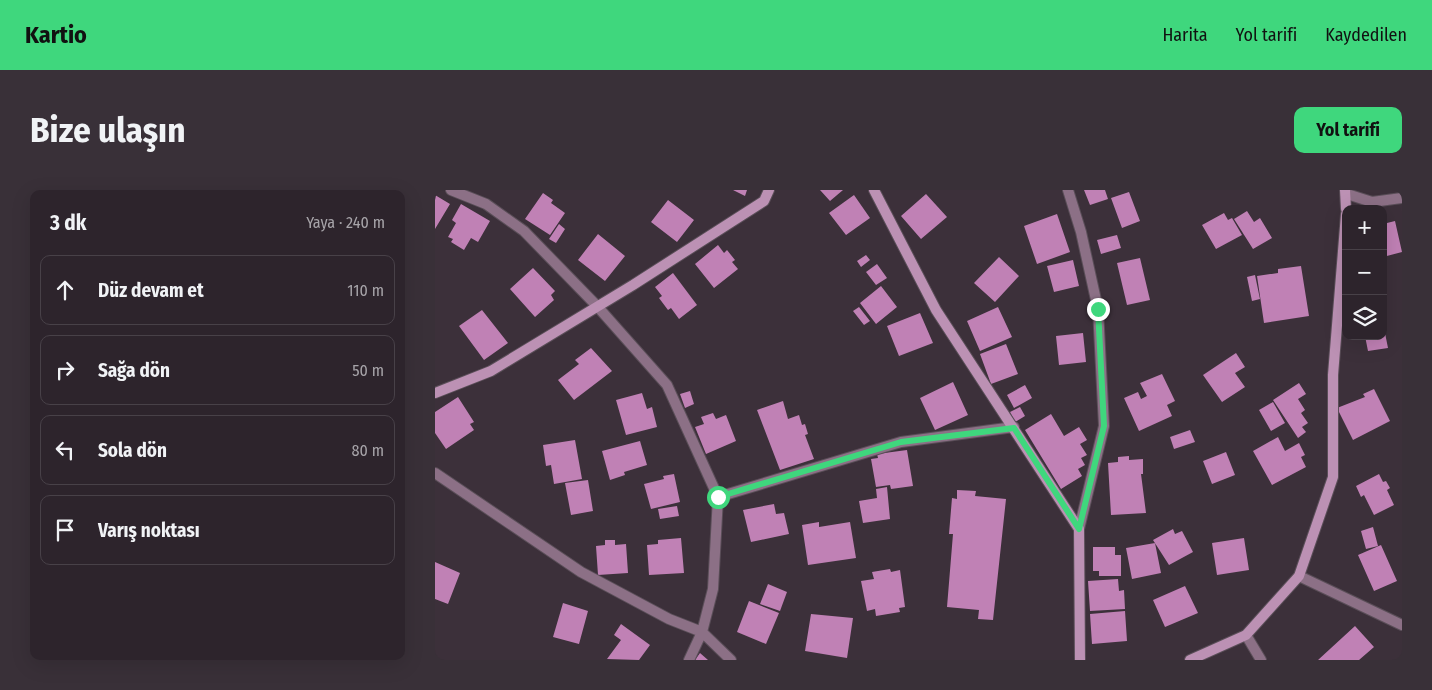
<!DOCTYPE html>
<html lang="tr">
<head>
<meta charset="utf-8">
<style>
	:root { --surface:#2d242c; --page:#393038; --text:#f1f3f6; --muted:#a7a4a9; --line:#484148; --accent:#3fd77d }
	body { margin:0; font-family:"Fira Sans Condensed",sans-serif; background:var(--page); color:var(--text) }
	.controls { position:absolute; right:15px; top:15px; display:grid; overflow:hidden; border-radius:10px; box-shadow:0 5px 20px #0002 }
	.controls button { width:45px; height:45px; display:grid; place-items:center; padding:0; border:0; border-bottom:1px solid var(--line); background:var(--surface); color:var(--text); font:25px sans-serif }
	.stop { position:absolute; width:15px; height:15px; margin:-11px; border:4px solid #3fd77d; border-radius:50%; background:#fff }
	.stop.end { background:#3fd77d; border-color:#fff; box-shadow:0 1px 5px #0008 }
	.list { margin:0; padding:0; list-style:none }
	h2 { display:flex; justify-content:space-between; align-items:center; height:65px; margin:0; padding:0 20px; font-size:21px }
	h2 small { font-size:16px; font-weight:400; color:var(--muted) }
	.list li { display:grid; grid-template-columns:32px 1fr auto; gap:15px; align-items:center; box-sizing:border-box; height:70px; margin:0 10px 10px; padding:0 10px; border:1px solid var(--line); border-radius:10px }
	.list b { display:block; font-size:19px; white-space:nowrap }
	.list em { font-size:16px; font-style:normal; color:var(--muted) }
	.icon { flex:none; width:28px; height:28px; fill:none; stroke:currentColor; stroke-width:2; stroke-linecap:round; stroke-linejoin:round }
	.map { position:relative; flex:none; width:967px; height:470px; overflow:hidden; border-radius:10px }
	header { display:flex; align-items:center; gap:30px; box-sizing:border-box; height:70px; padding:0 25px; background:var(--accent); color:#111 }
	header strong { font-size:24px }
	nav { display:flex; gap:28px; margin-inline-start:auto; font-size:18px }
	.intro { display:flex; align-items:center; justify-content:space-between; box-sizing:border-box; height:120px; padding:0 30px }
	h1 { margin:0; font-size:35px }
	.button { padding:12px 22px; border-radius:10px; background:var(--accent); color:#111; font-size:18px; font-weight:700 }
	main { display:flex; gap:30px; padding:0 30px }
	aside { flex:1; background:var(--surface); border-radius:10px; box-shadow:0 5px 20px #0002 }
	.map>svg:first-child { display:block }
	.building { fill:#c081b5 }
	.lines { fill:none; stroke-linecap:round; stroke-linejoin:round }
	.street-casing { stroke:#5a4e58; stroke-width:12 }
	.secondary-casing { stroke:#5a4e58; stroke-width:12 }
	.street { stroke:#8c7086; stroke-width:10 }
	.secondary { stroke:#bc91b4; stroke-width:10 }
	.route { stroke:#3fd77d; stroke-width:6 }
</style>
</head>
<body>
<header>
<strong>Kartio</strong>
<nav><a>Harita</a><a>Yol tarifi</a><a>Kaydedilen</a></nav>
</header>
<div class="intro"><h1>Bize ulaşın</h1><a class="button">Yol tarifi</a></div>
<main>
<aside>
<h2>3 dk<small>Yaya · 240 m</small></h2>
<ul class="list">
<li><svg class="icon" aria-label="ahead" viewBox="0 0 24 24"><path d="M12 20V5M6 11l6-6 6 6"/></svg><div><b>Düz devam et</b></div><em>110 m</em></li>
<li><svg class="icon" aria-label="right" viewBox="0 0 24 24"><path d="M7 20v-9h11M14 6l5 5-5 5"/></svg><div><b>Sağa dön</b></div><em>50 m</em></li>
<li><svg class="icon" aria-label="left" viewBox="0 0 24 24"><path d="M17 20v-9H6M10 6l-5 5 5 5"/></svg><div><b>Sola dön</b></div><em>80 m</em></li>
<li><svg class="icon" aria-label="arrive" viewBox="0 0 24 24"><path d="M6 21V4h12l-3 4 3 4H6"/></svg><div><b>Varış noktası</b></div></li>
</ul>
</aside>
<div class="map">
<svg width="967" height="470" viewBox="0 0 967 470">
	<rect width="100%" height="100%" fill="#3c303a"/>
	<!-- building -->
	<path class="building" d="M298,0H312L310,6Z
		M385,0H408L395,11Z
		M649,0H670L673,9L655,15Z
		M694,2L705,31L687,38L676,8Z
		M108,3L118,10L116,13L130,23L115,45L90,29Z
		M491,4L512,27L486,49L466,26Z
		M0,5L15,14L0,39Z
		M419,5L435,28L411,45L394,23Z
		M233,10L259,30L242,52L216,32Z
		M26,14L55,31L43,52L36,48L29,60L16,52L18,49L13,47L21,33L17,30Z
		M812,21L819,32L825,28L837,48L818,59L799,29Z
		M789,23L793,30L797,28L807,45L781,59L767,35Z
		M622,24L635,62L602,74L589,36Z
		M960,31L967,62L948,67V34Z
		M124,34L130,39L121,53L114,49Z
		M163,44L190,66L170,91L143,70Z
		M682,45L686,58L666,64L662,50Z
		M283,55L289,63L292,60L300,70L297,72L303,79L279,98L260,74Z
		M431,65L435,70L426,77L422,71Z
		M564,67L584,86L560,112L539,93Z
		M705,68L715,110L692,115L682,73Z
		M638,70L644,96L619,102L612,76Z
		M442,74L452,88L441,95L431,82Z
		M866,76L874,126L829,133L822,86L843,83V79Z
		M98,78L120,101L116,105L119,110L100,127L75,99Z
		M238,83L262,115L244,129L236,118L233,120L224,108L227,106L220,97Z
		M820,85L825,109L817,111L812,87Z
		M446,96L462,117L441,134L425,113Z
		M424,117L435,131L429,135L418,121Z
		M563,117L577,147L545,161L532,131Z
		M47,120L73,153L49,170L24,136Z
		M485,123L498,153L464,166L452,136Z
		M949,138L953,158L933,161L930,146H948Z
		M648,143L651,172L624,175L621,146Z
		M571,154L583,184L556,194L545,164Z
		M156,158L177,181L139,210L123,190L144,174L140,170Z
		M801,163L810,177L800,183L810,197L787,212L768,185Z
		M727,184L740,211L732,215L737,226L704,241L689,208L703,202L706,209L712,206L705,193Z
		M518,192L533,225L500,240L485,208Z
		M864,193L871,204L863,209L870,220L866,223L873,233L867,237L871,242L863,248L838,210Z
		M590,195L597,208L579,218L572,205Z
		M939,199L955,231L918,250L902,218L930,207L928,204Z
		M255,201L259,214L250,218L245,204Z
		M207,203L212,219L217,217L222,237L191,245L181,210Z
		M23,207L39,232L35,234L39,240L11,259L0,243V222Z
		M348,211L353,229L364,225L367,235L370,234L373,244L370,245L379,269L345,280L322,220Z
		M838,212L850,233L836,241L824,220Z
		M585,217L590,226L580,232L575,222Z
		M278,223L281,229L291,225L301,251L271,264L260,237L269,234L266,227Z
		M616,224L629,246L644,237L652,250L645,254L652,265L646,268L650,275L643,279L647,286L626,299L590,240Z
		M755,240L760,252L739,259L735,247Z
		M843,247L850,261L864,253L870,265L866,267L871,277L837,295L818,261Z
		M140,250L147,289L119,294L116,275L111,276L108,255Z
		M205,251L212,275L189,282L190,285L175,290L167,261Z
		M472,260L478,296L456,299L455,295L441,297L436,269L443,268L442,264Z
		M791,262L800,285L777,294L768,271Z
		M694,266V270L708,269V284H706L711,323L676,325L673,273L683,272V267Z
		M239,284L245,312L216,319L209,294L229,289L228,286Z
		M944,284L948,292L951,291L955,298L952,300L959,315L939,325L929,305L926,307L921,296Z
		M153,290L158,321L136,325L130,293Z
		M452,297L455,329L428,333L424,311L442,308L441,299Z
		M522,300L541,301L540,306L571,309L558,430L543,429L544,420L512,417L518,344H514L517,308L522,309Z
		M339,314L341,324L349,323L354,344L316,352L308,320Z
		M242,316L244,326L225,329L223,319Z
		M384,332V337L415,332L421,368L373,375L367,335Z
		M938,337L943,356L931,359L926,341Z
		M738,339L740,344L747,341L758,362L734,375L718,350Z
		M246,348L249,383L214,385L212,355L223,354V350Z
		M809,348L814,380L782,385L777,353Z
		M170,350H180V355L191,354L193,383L163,385L161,356L170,355Z
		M720,353L726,383L697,389L691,358Z
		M946,355L962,391L939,401L923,365Z
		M658,357H680V365H686V386H664V381H658Z
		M0,372L25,383L13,414L0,409Z
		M455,379L456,382L465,380L470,417L464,418L465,422L441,426L440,419L432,421L426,391L439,389L437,382Z
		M683,389L684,401L689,400L690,419L655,421L653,391Z
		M333,394L352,402L345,421L325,414Z
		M750,396L763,423L730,437L718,410Z
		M314,411L344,423L331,454L302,442Z
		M128,413L153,421L144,454L118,447Z
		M690,421L692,451L657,454L655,424Z
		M376,424L418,428L412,468L370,461Z
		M186,434L215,455L204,470L172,469L186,450L179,445Z
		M920,436L939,457L924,470H883Z
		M265,463L273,470H260Z"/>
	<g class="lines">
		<defs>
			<path id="street" d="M16,0L51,14L89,41L162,116L232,195L283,307L278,399L267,442L254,470
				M633,0L646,42L663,119L669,236L644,339
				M912,4L937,12L967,8
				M0,283L146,382L234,429L267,442L296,470
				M283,307L466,252L579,237
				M864,386L967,435
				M811,445L826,470"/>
			<path id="secondary" d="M439,0L501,120L644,339L645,470
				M910,0L911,19
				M0,203L56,181L198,95L329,11L334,0
				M755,470L811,445L864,386L898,287V185L911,24"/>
		</defs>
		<!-- street casing -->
		<use href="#street" class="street-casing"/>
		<!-- secondary casing -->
		<use href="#secondary" class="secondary-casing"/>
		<!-- street -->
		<use href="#street" class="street"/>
		<!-- secondary -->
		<use href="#secondary" class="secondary"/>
	</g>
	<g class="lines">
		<!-- route -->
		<path class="route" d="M283,307L466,252L579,238L644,339L669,236L663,119"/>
	</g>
</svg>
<div class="controls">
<button>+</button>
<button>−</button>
<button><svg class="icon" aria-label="layers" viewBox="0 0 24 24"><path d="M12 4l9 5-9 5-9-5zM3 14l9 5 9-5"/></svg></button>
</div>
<div class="stop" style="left:283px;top:307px"></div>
<div class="stop end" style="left:663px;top:119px"></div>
</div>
</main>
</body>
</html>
